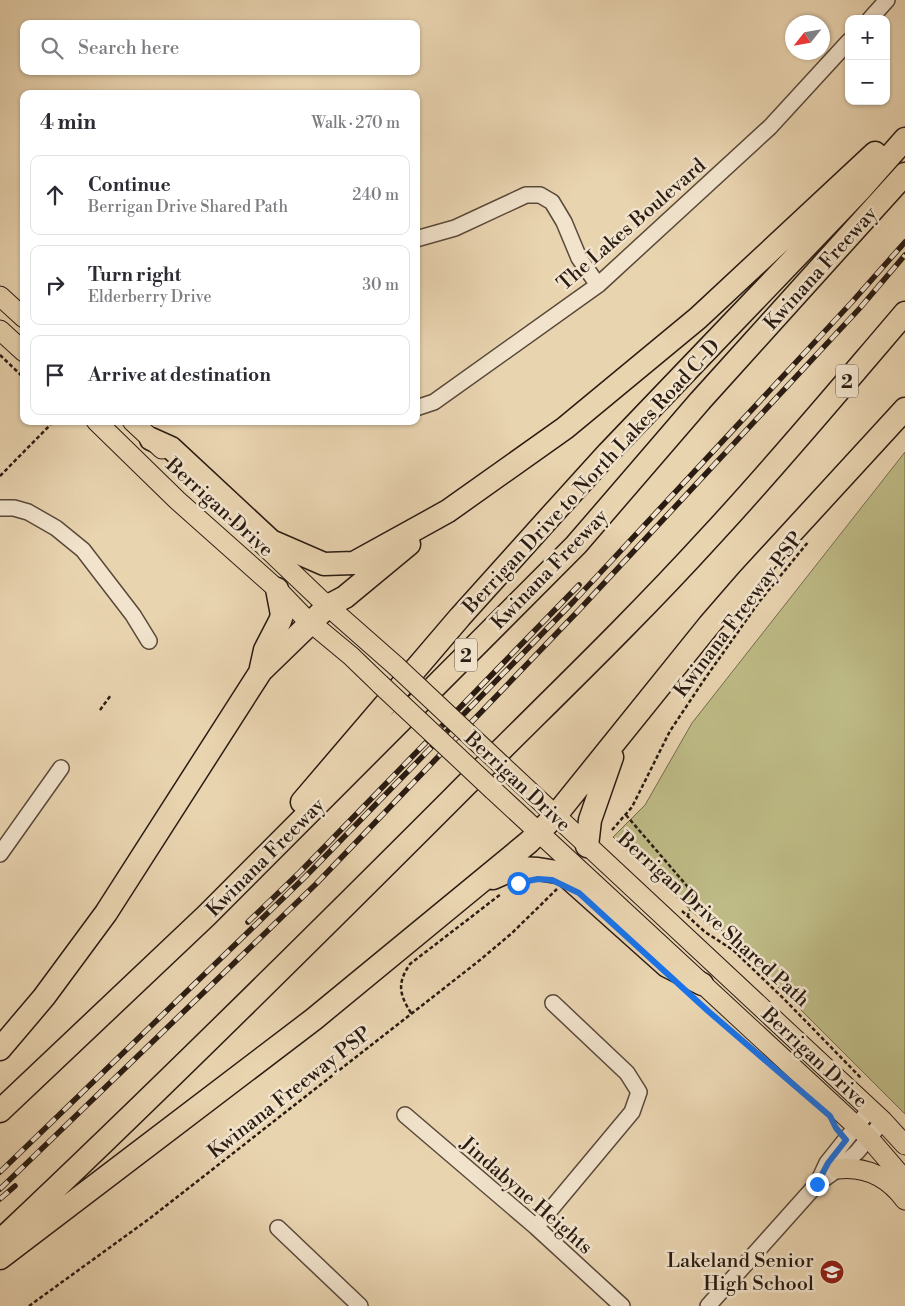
<!DOCTYPE html>
<html lang="en">
<head>
<meta charset="utf-8">
<style>
	:root { --surface:#fff; --page:#f2f2f3; --text:#2b2b33; --muted:#7c7c81; --line:#e1e1e2 }
	body { margin:0; font-family:"Libre Bodoni",serif; background:var(--page); color:var(--text) }
	.controls { position:absolute; right:15px; top:15px; display:grid; overflow:hidden; border-radius:10px; box-shadow:0 1px 4px #0004 }
	.controls button { width:45px; height:45px; display:grid; place-items:center; padding:0; border:0; border-bottom:1px solid var(--line); background:var(--surface); color:var(--text); font:25px sans-serif }
	.compass { position:absolute; left:785px; top:15px; width:45px; height:45px; border-radius:50%; background:var(--surface); box-shadow:0 1px 4px #0004; rotate:239deg }
	.stop { position:absolute; width:15px; height:15px; margin:-11px; border:4px solid #1a73e8; border-radius:50%; background:#fff }
	.stop.end { background:#1a73e8; border-color:#fff; box-shadow:0 1px 5px #0008 }
	.list { margin:0; padding:0; list-style:none }
	h2 { display:flex; justify-content:space-between; align-items:center; height:65px; margin:0; padding:0 20px; font-size:21px }
	h2 small { font-size:16px; font-weight:400; color:var(--muted) }
	.list li { display:grid; grid-template-columns:32px 1fr auto; gap:15px; align-items:center; box-sizing:border-box; height:80px; margin:0 10px 10px; padding:0 10px; border:1px solid var(--line); border-radius:10px }
	.list b { display:block; font-size:19px; white-space:nowrap }
	.list p { margin:0; font-size:16px; white-space:nowrap; color:var(--muted) }
	.list em { font-size:16px; font-style:normal; color:var(--muted) }
	.icon { flex:none; width:28px; height:28px; fill:none; stroke:currentColor; stroke-width:2; stroke-linecap:round; stroke-linejoin:round }
	.map { position:relative; flex:none; width:905px; height:1306px; overflow:hidden }
	.search { position:absolute; background:var(--surface); box-shadow:0 1px 4px #0004; left:20px; top:20px; width:400px; height:55px; display:flex; align-items:center; gap:12px; box-sizing:border-box; padding:0 18px; border-radius:10px; color:var(--muted); font-size:19px }
	.panel { position:absolute; background:var(--surface); box-shadow:0 1px 4px #0004; left:20px; top:90px; width:400px; height:335px; border-radius:10px }
	.map>svg:first-child { display:block }
	.green { fill:#bebb86; stroke:#746b4c }
	.lines { fill:none; stroke-linecap:round; stroke-linejoin:round }
	.minor-casing { stroke:#5a493a; stroke-width:18 }
	.major-casing { stroke:#2a1b12; stroke-width:21 }
	.highway-casing { stroke:#2a1b12; stroke-width:25 }
	.path { stroke:#2a1b12; stroke-width:2.5; stroke-dasharray:4 2.5; stroke-linecap:butt }
	.minor { stroke:#f1e3cc; stroke-width:15 }
	.major { stroke:#e9d4b0; stroke-width:19 }
	.highway { stroke:#e9d4b0; stroke-width:22 }
	.rail-casing { stroke:#2a1b12; stroke-width:5.5 }
	.rail { stroke:#f1e3cc; stroke-width:4; stroke-dasharray:11; stroke-linecap:butt }
	.major-bridge-casing { stroke:#2a1b12; stroke-width:21; stroke-linecap:butt }
	.major-bridge { stroke:#e9d4b0; stroke-width:19 }
	.route { stroke:#1a73e8; stroke-width:6 }
	.labels { text-anchor:middle; stroke-width:5; stroke-linejoin:round; paint-order:stroke }
	.shield { fill:#f1e3cc; stroke:#66574a; stroke-width:1 }
	.shield-label { font-size:19px; font-weight:bold; fill:#2a1b12 }
	.street-label { font-size:20px; fill:#2a1b12; stroke:#f1e3cc }
	.poi-label { font-size:20px; fill:#2a1b12; stroke:#f1e3cc; text-anchor:end }
</style>
</head>
<body>
<div class="map">
<svg width="905" height="1306" viewBox="0 0 905 1306">
	<rect width="100%" height="100%" fill="#e9d4b0"/>
	<filter id="stains"><feTurbulence type="fractalNoise" baseFrequency=".004" numOctaves="4"/><feColorMatrix values="0 0 0 0 .2 0 0 0 0 .09 0 0 0 0 .02 0 0 0 .5 -.17"/></filter>
	<radialGradient id="worn" r=".72"><stop offset=".6" stop-color="#630" stop-opacity="0"/><stop offset="1" stop-color="#630" stop-opacity=".3"/></radialGradient>
	<!-- green -->
	<path class="green" d="M905,452V1114L721,930L700,919L613,837L645,805L692,723Z"/>
	<g class="lines">
		<defs>
			<path id="minor" d="M870,19L887,0
				M416,239L455,228L526,195H540L552,202L564,222L579,258L598,285
				M416,408L434,402L598,285L770,127L849,41
				M0,508H14L28,512L56,528L83,550L133,615L149,641
				M0,854L61,768
				M405,1115L536,1227L622,1306
				M819,1180L827,1163L870,1109
				M536,1227L632,1112L639,1092L627,1073L553,1003
				M278,1228L360,1306
				M708,1306L817,1184L838,1169L857,1152L883,1121"/>
			<path id="major" d="M0,296L24,318
				M0,330L24,352
				M96,421L177,500L277,589L304,617L351,656L380,684
				M132,421L162,449
				M255,537L321,600L396,666
				M510,773L883,1121L905,1145
				M493,790L868,1137L905,1180
				M838,1169C866,1166 888,1177 905,1200"/>
			<path id="highway" d="M151,439L171,448L271,541L324,564L354,563L448,511L565,428L698,318L875,153
				M261,668L265,650L280,621L282,615L277,589
				M302,802L460,617L558,508L608,453L859,191L905,139
				M587,846L590,820L612,757
				M493,878L516,868L538,869L563,873L667,966L702,984
				M0,1049L44,997L106,913L261,671L328,606L345,597L409,544
				M0,1111L207,915L576,545L700,401L905,174
				M0,1241C153,1097 303,948 452,799C537,713 626,629 708,539C776,466 840,389 905,313
				M0,1258L314,1019L529,842L556,815L709,625L748,580L905,409"/>
		</defs>
		<!-- minor casing -->
		<use href="#minor" class="minor-casing"/>
		<!-- major casing -->
		<use href="#major" class="major-casing"/>
		<!-- highway casing -->
		<use href="#highway" class="highway-casing"/>
		<!-- path -->
		<path class="path" d="M0,355L24,378
			M0,476L54,421
			M100,710L111,695
			M626,815L687,886L694,900L688,915
			M612,830L632,807L670,731L704,680L759,602L809,541
			M682,911L705,932L733,950L785,1000L862,1079
			M411,1013C399,994 397,983 410,964L501,894
			M29,1306L149,1219L480,960L512,933L557,889"/>
		<!-- minor -->
		<use href="#minor" class="minor"/>
		<!-- major -->
		<use href="#major" class="major"/>
		<!-- highway -->
		<use href="#highway" class="highway"/>
		<defs>
			<path id="rail" d="M248,922L300,872L579,585
				M0,1172L305,877L574,601L852,302L905,242
				M0,1189L316,884L580,609L860,308L905,255
				M0,1199L15,1186"/>
		</defs>
		<!-- rail casing -->
		<use href="#rail" class="rail-casing"/>
		<!-- rail -->
		<use href="#rail" class="rail"/>
		<defs>
			<path id="major-bridge" d="M396,666L510,773
				M380,684L493,790"/>
		</defs>
		<!-- major-bridge casing -->
		<use href="#major-bridge" class="major-bridge-casing"/>
		<!-- major-bridge -->
		<use href="#major-bridge" class="major-bridge"/>
	</g>
	<g class="lines">
		<!-- route -->
		<path class="route" d="M518,883L538,879L552,880L579,893L708,1011L830,1116L836,1128L846,1140L828,1163L817,1184"/>
	</g>
	<!-- icons -->
	<defs>
		<symbol id="school-disc" viewBox="-11 -11 22 22"><circle r="9.5" fill="#8f2418" stroke="#f1e3cc"/><path d="M0-5L7-2L0 1L-7-2ZM-4 1L0 2.5L4 1V4Q0 6-4 4Z" fill="#fff"/></symbol>
	</defs>
	<g fill-rule="evenodd">
		<use href="#school-disc" x="818" y="1258" width="28" height="28"/>
	</g>
	<g class="labels">
		<!-- shield labels -->
		<g class="shield">
			<rect x="836" y="364.5" width="22" height="33" rx="4"/>
			<rect x="455" y="638.5" width="22" height="33" rx="4"/>
		</g>
		<g class="shield-label">
			<text x="847" y="388">2</text>
			<text x="466" y="662">2</text>
		</g>
		<!-- street labels -->
		<g class="street-label">
			<text transform="translate(631 224) rotate(-41)" y="7">The Lakes Boulevard</text>
			<text transform="translate(820 268) rotate(-48)" y="7">Kwinana Freeway</text>
			<text transform="translate(591 476) rotate(-47)" y="7">Berrigan Drive to North Lakes Road C-D</text>
			<text transform="translate(220 507) rotate(42)" y="7">Berrigan Drive</text>
			<text transform="translate(549 569) rotate(-46)" y="7">Kwinana Freeway</text>
			<text transform="translate(738 614) rotate(-53)" y="7">Kwinana Freeway PSP</text>
			<text transform="translate(518 781) rotate(43)" y="7">Berrigan Drive</text>
			<text transform="translate(265 857) rotate(-45)" y="7">Kwinana Freeway</text>
			<text transform="translate(714 919) rotate(42)" y="7">Berrigan Drive Shared Path</text>
			<text transform="translate(815 1057) rotate(43)" y="7">Berrigan Drive</text>
			<text transform="translate(289 1092) rotate(-38)" y="7">Kwinana Freeway PSP</text>
			<text transform="translate(527 1195) rotate(41)" y="7">Jindabyne Heights</text>
		</g>
		<!-- poi labels -->
		<g class="poi-label">
			<text x="814" y="1267">Lakeland Senior<tspan x="814" dy="23">High School</tspan></text>
		</g>
	</g>
	<rect width="100%" height="100%" filter="url(#stains)"/>
	<rect width="100%" height="100%" fill="url(#worn)"/>
</svg>
<div class="controls">
<button>+</button>
<button>−</button>
</div>
<svg class="compass" viewBox="-18 -18 36 36"><path d="M0-13l5 13h-10z" fill="#e53935"/><path d="M0 13l5-13h-10z" fill="#7c7c81"/></svg>
<div class="stop" style="left:518px;top:883px"></div>
<div class="stop end" style="left:817px;top:1184px"></div>
<div class="search"><svg class="icon" aria-label="search" viewBox="0 0 24 24"><circle cx="10" cy="10" r="6"/><path d="M15 15l6 6"/></svg>Search here</div>
<section class="panel">
<h2>4 min<small>Walk · 270 m</small></h2>
<ul class="list">
<li><svg class="icon" aria-label="ahead" viewBox="0 0 24 24"><path d="M12 20V5M6 11l6-6 6 6"/></svg><div><b>Continue</b><p>Berrigan Drive Shared Path</p></div><em>240 m</em></li>
<li><svg class="icon" aria-label="right" viewBox="0 0 24 24"><path d="M7 20v-9h11M14 6l5 5-5 5"/></svg><div><b>Turn right</b><p>Elderberry Drive</p></div><em>30 m</em></li>
<li><svg class="icon" aria-label="arrive" viewBox="0 0 24 24"><path d="M6 21V4h12l-3 4 3 4H6"/></svg><div><b>Arrive at destination</b></div></li>
</ul>
</section>
</div>
</body>
</html>
